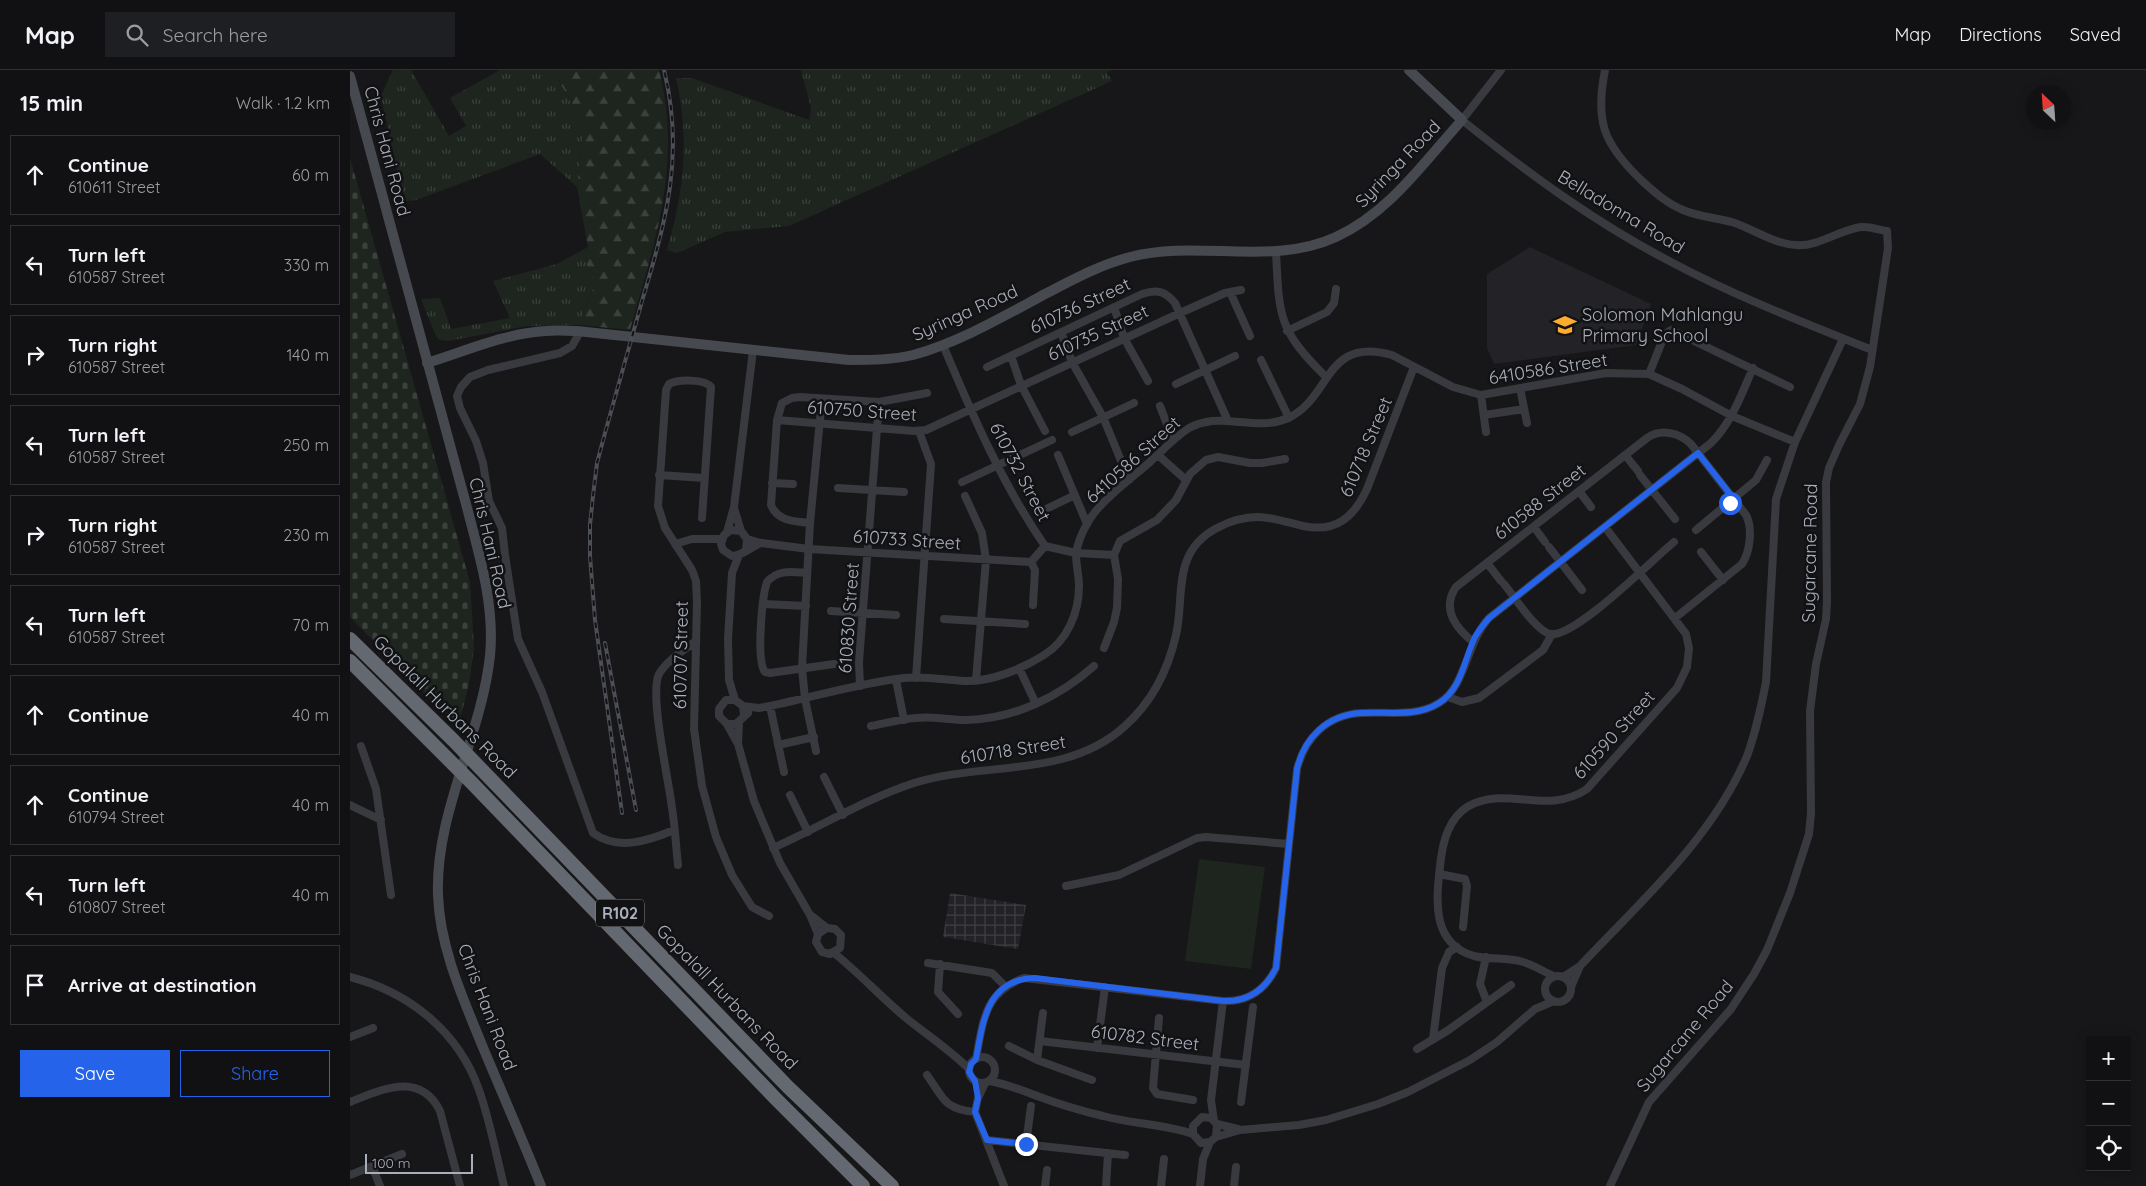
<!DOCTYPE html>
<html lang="en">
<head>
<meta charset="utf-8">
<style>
	:root { --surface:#111114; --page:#1e1f22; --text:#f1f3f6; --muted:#9c9da0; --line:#303134; --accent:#2563eb }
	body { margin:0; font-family:Quicksand,sans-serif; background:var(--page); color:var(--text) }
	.controls { position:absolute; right:15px; bottom:15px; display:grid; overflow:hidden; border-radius:0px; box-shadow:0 2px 12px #0003 }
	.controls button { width:45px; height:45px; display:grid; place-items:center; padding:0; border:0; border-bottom:1px solid var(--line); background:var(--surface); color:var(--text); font:25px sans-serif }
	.compass { position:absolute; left:1676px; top:15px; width:45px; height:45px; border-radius:50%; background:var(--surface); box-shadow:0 2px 12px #0003; rotate:335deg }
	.scale { position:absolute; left:15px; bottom:12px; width:108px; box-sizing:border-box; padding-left:5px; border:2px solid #a9afba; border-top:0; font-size:14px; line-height:18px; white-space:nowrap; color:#a9afba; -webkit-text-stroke:4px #121215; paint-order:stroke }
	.stop { position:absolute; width:15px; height:15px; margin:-11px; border:4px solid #2563eb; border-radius:50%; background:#fff }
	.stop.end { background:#2563eb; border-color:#fff; box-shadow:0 1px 5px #0008 }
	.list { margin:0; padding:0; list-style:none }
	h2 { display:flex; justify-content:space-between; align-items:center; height:65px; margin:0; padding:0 20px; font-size:21px }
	h2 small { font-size:16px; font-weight:400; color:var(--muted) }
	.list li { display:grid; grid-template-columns:32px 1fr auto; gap:15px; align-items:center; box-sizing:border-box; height:80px; margin:0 10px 10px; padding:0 10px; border:1px solid var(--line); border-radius:0px }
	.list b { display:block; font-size:19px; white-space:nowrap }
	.list p { margin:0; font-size:16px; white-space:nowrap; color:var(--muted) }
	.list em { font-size:16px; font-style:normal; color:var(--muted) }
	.actions { display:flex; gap:10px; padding:15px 20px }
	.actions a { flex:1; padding:11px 0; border:1px solid var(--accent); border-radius:0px; text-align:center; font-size:18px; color:var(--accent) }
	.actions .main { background:var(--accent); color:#fff }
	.icon { flex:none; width:28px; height:28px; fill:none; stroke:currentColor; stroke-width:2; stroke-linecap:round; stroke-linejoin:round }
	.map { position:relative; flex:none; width:1796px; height:1116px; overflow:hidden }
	header { display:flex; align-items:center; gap:30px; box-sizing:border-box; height:70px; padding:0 25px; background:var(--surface); border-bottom:1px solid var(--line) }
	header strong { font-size:24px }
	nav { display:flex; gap:28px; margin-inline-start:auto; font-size:18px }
	.search { width:350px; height:45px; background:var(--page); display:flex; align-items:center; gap:12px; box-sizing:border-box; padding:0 18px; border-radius:0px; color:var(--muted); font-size:19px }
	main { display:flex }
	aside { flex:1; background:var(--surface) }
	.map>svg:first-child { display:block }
	.built { fill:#232327 }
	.industrial { fill:url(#industrial-grid) }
	.grass { fill:url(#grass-tufts) }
	.forest { fill:url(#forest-firs) }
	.cemetery { fill:url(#cemetery-stones) }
	.park { fill:#1d251e }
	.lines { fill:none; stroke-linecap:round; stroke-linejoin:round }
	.street { stroke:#383a3f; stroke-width:8 }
	.secondary { stroke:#46494f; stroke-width:10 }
	.highway { stroke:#646870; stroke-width:14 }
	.rail-casing { stroke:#4b4e54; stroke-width:4 }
	.rail { stroke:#121215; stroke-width:2; stroke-dasharray:5.5; stroke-linecap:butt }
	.route { stroke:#2563eb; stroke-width:6 }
	.labels { text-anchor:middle; stroke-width:5; stroke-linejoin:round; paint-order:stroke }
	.shield { fill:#121215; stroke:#7c8088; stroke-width:1 }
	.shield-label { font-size:16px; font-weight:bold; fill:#a9afba }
	.street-label { font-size:18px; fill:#a9afba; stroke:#121215 }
	.poi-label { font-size:18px; fill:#a9afba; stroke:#121215; text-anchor:start }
</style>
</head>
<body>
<header>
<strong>Map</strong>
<div class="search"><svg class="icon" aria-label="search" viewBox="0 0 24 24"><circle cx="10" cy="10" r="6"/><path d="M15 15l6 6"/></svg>Search here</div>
<nav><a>Map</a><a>Directions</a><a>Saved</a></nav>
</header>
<main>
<aside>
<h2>15 min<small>Walk · 1.2 km</small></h2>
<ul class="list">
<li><svg class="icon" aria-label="ahead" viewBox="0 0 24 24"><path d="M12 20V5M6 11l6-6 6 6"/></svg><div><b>Continue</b><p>610611 Street</p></div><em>60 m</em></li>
<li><svg class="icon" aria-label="left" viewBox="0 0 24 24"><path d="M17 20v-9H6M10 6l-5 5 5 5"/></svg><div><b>Turn left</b><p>610587 Street</p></div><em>330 m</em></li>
<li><svg class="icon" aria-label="right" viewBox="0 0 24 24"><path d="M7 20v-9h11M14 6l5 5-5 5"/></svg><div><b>Turn right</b><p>610587 Street</p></div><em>140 m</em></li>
<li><svg class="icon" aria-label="left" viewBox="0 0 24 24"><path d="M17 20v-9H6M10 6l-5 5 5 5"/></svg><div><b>Turn left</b><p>610587 Street</p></div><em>250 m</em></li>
<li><svg class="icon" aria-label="right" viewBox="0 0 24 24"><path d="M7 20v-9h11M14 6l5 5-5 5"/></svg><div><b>Turn right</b><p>610587 Street</p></div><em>230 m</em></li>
<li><svg class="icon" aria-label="left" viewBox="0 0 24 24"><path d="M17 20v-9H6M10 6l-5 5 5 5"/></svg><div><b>Turn left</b><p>610587 Street</p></div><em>70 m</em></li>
<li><svg class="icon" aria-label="ahead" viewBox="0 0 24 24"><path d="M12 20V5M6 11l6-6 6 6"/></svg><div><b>Continue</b></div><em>40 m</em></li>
<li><svg class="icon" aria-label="ahead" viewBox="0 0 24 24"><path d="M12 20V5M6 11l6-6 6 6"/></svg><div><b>Continue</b><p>610794 Street</p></div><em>40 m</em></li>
<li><svg class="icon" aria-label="left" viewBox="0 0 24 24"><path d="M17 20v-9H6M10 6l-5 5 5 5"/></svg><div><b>Turn left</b><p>610807 Street</p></div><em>40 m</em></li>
<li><svg class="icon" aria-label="arrive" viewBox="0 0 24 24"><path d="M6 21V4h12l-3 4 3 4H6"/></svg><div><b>Arrive at destination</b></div></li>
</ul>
<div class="actions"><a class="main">Save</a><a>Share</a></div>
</aside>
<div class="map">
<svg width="1796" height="1116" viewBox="0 0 1796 1116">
	<defs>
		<pattern id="industrial-grid" width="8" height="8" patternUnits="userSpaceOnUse" patternTransform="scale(1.25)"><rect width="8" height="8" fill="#232327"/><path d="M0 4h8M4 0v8" fill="none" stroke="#404044"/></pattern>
		<pattern id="grass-tufts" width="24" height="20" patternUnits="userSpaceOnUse" patternTransform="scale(1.25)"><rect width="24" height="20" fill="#1d251e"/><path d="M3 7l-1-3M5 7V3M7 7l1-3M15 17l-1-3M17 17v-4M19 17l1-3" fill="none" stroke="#3b423d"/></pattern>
		<pattern id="forest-firs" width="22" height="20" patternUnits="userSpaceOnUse" patternTransform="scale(1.25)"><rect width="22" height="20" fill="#1d251e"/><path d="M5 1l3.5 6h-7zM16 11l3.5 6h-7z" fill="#3b423d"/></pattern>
		<pattern id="cemetery-stones" width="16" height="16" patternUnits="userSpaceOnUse" patternTransform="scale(1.25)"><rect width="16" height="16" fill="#1d251e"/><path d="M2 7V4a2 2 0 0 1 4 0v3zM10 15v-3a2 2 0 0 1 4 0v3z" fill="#3b423d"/></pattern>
	</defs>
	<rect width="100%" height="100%" fill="#17171a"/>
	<!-- built -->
	<path class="built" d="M1180,177L1301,234L1286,275L1144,294L1137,278V204Z"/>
	<!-- industrial -->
	<path class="industrial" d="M600,823L676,835L668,879L593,867Z"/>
	<!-- grass -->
	<path class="grass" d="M43,0H61L99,66L116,56L100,28L150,0H202L218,26L233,64L227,117L190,84L66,130L56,131L46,96L31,26Z
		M451,0H762L757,2L762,11L439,156L375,162L327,183L317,180C334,120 340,70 326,8H342L459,50L461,38Z
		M238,177L236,194L242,204L245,216L239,227L230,255L177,256L98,271L89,270L86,266L71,229L90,228L101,259L160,248L143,211L207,194Z"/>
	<!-- forest -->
	<path class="forest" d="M202,0H309C333,94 305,171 280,260L230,255L239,227L245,216L242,204L236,194L238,177L227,117L233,64L218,26Z"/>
	<!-- cemetery -->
	<path class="cemetery" d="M0,88L120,512L124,578L119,614L108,657L0,547Z"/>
	<!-- park -->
	<path class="park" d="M849,789L915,797L901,899L835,891Z"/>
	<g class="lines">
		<!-- street -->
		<path class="street" d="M1151,0L1112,50C1179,104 1247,154 1323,193C1387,227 1455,253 1522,280
			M1255,0C1245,51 1253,73 1290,109C1303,121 1316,133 1333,140C1349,147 1368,148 1385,153C1404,160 1425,174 1446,175C1468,177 1489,160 1511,157C1521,156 1528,160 1537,161L1538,178L1520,297L1510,334L1489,375L1479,398L1476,412L1477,532L1476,549L1466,594L1460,641L1461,743L1459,764L1440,823L1417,880L1404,904L1381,939L1299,1032L1260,1116
			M926,181C929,246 928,260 976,307
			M880,222L900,266
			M764,237L774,268L798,311
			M937,261L977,242L984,233L986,219
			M230,262L222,276L210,283L138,300L120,307L111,317L107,326L110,338L126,371L133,393L139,431L152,458L155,485L168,569L192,622L243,763C268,781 298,771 324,760
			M711,262L722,292L753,347L779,410
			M593,275C622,344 652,414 695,476L726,483L764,485
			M661,286L671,315L695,361
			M911,290L939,348
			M637,297L792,224C807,219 815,221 825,233L878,351
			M1299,304L1315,264L1321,260L1440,317
			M826,314L885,286
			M1170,318L1177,353
			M1131,325L1136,362
			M810,336L823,370
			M1134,345L1174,339
			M427,350L564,361L576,360L830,243L875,223L891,220
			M722,362L784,333
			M708,385L737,454
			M808,385L836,410
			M1275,385L1288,401
			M309,405L354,408
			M1290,405L1325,449
			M612,412L702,370
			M422,413L443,414
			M488,418L554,422
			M1229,421L1241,437
			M615,426L632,463L636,490L626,610
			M384,438L391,461
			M696,439L725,425
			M352,448L361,317C355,309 328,309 319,314L316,320L308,436L315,458L342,500L346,511L347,532L344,659L352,716L366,767L382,805L402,837L419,846
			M460,453C445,451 428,452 421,435L427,350L432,333L442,328L450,327L529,332L577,323
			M1184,457L1195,472
			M1346,460L1406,410L1417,390
			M377,462L384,437L403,280
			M397,469L411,473L459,479L681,492L695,476
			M325,474L342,469H372
			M1199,477L1232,520
			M396,480L397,469L391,461L381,460L374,465L371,474L373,480L382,486C392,486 401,477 411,473
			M1351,482L1373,510
			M681,492L685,500L683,535
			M1137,493L1151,511
			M457,503C442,502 428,499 417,512C412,526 406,591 415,602L420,603L484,594
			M1154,514C1164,526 1185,560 1200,564C1224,569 1303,489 1324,472
			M414,534L456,536
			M481,541L546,545
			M594,549L675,554
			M1123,572C1106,558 1091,539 1106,517L1297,368C1311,358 1330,363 1341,374L1396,445C1403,458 1400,482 1392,494L1325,548
			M754,578L764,552L767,538L768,509L764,485L770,471L807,450L826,430L840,404L856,390L868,387L900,393H912L935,389
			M669,598L686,634
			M566,608L581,394L569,361
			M546,610L554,650
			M510,616L509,592L529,332
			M1098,627L1112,632L1129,628L1193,580L1202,564
			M385,630L379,610L378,569L382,503L389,485
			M393,636L409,638L420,636C464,627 509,613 554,608C574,606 594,610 614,611C641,612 672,599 694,585C717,571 729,543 729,516C729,506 726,495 726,484C727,475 732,462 737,454C748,432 781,409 800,392C813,380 825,367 839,358C846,354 855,352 862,351C887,349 914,359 938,348C982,328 974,266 1042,285L1103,317L1131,325L1256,303L1299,304L1332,319L1382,346L1445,372
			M420,636L434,702
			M394,645L393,636L385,630H376L369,639V646L377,654L388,674L404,731L430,793L460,845L468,864
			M377,654H386L398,643
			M521,656C536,653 551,649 566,648C583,646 599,650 616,650C664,649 709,627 744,596
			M388,674L389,652
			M428,675L464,667
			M11,676L26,719L41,825
			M466,681L455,629L452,598L460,453L472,329
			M474,707L493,745
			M440,725L458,762
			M0,735L31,750
			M423,778C470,757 515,729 564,713C635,691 717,709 775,656C802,632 818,600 826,565C835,526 821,482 867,458C878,452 894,447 908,447C923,447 939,453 953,456C986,463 1004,447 1017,419L1064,297
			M328,795C326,776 325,757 322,738C319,711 299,625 309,604C317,590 333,581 346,571
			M1089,804L1115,809L1117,816L1113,857
			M716,816L769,805L847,768L856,767L939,774
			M462,846L477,858L485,859L491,865L490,878L480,884L472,882L466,872L468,864L477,858
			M484,883C509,903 531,927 556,948C577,965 600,980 619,999
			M1136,887L1130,914L1137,932
			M578,893L642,903L655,916
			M590,894L588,922L608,944
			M1195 919a13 13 0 1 1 26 0a13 13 0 1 1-26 0Z
			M1204,906C1194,902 1184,895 1173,892C1157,887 1140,890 1124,886C1078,873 1087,823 1091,788C1094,765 1102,742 1125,733C1162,718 1198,745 1237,719L1327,618L1337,597L1339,578L1336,564L1255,457
			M0,907C59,922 109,962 129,1020C140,1051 146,1084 154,1116
			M1213,907L1230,896C1290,832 1362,769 1397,686C1406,662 1411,637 1416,612L1426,429L1445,372L1493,269
			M1221,917L1230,896
			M809,948L803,1018L807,1024L843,1030
			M0,967L23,958
			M1083,969L1092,898L1099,882L1107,877
			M690,971L896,995
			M659,976L687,990L742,1010
			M747,978L755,917
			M1067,979L1097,961L1161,915
			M619 1000a13 13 0 1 1 26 0a13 13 0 1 1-26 0Z
			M626,989C633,952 634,922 674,908L873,931C898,932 915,921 926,898L947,699C955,668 977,645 1011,643C1038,641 1065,648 1089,633C1116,617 1116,573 1139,548L1361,373C1382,352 1391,325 1403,298
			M687,990L693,943
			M577,1005C594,1029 594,1039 625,1042
			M639,1011C658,1014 673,1021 690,1027C711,1035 732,1041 753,1046C782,1054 814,1054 843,1064
			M635,1013L628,1028L625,1042L654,1116
			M0,1032C31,1020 70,1000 90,1041L110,1116
			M891,1032L903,937
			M864,1051L861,1030L873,931
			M867,1054L866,1067L860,1072L851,1073L843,1064V1056L852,1047L861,1048L867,1054L888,1059
			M866,1067L890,1060L949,1055L976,1050L1028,1034L1058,1022L1120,990L1147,972L1185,939L1204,931
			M637,1070L775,1085
			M676,1074L681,1036
			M22,1096L30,1116
			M0,1105L52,1084
			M695,1116L697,1100
			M756,1116L758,1083
			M811,1116L814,1089
			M850,1116L853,1089L860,1072
			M884,1116L886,1097"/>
		<!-- secondary -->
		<path class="secondary" d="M0,6L116,434C129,484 145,534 140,586C131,667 85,743 88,825C90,880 114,930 134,980C153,1025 173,1071 191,1116
			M77,293C116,281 156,263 196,261C207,260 217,261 227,261L499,290C521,290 542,290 563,285C610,272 654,246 697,223C724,209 750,195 780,187C847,169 921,197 986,167C1039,143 1074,92 1112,50L1059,0"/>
		<!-- highway -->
		<path class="highway" d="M0,569L103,670L438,1017L542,1116
			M0,591L122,713L426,1029L513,1116"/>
		<defs>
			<path id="rail" d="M255,573L286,740
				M272,743L245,550L240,486V455L243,426L247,393L255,363C267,319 280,275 292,231C316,151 335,85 314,0"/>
		</defs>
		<!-- rail casing -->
		<use href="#rail" class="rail-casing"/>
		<!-- rail -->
		<use href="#rail" class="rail"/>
	</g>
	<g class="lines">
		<!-- route -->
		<path class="route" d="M676,1074L637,1070L625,1042L628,1028L625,1011L619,1002L621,994L626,989C633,951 637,909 685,908L873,931C898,932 915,920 926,898L947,699C954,668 977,645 1011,643C1038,641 1065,648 1089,633C1112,619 1114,589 1125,567C1129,560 1134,554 1139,548L1348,383L1384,429L1380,433"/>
	</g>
	<!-- icons -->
	<defs>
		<symbol id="school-bare" viewBox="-9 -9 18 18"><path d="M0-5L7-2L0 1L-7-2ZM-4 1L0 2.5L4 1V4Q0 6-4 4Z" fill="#fdac2c" stroke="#121215" stroke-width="2.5" paint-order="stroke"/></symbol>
	</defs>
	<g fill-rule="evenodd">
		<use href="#school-bare" x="1199" y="239" width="32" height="32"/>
	</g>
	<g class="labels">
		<!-- shield labels -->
		<rect class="shield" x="246" y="829.5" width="48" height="27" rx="4"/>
		<g class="shield-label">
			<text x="270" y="849">R102</text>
		</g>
		<!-- street labels -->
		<g class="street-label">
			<text transform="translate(37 81) rotate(75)" y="6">Chris Hani Road</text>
			<text transform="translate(1048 94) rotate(-46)" y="6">Syringa Road</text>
			<text transform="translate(1271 142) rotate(31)" y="6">Belladonna Road</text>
			<text transform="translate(730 236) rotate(-25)" y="6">610736 Street</text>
			<text transform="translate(615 243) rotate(-24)" y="6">Syringa Road</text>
			<text transform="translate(748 263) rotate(-25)" y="6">610735 Street</text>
			<text transform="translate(1198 299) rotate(-9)" y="6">6410586 Street</text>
			<text transform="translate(512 341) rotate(4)" y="6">610750 Street</text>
			<text transform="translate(1016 377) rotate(-67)" y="6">610718 Street</text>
			<text transform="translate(783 390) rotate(-42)" y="6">6410586 Street</text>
			<text transform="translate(670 402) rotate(62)" y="6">610732 Street</text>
			<text transform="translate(1190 432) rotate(-38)" y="6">610588 Street</text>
			<text transform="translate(557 470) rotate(4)" y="6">610733 Street</text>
			<text transform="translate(140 473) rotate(77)" y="6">Chris Hani Road</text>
			<text transform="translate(1460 483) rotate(-89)" y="6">Sugarcane Road</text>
			<text transform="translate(499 548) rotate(-86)" y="6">610830 Street</text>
			<text transform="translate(331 585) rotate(-89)" y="6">610707 Street</text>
			<text transform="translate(95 637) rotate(45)" y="6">Gopalall Hurbans Road</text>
			<text transform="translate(1264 665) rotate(-48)" y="6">610590 Street</text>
			<text transform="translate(663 680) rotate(-9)" y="6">610718 Street</text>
			<text transform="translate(377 927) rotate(46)" y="6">Gopalall Hurbans Road</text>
			<text transform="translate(137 937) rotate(69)" y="6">Chris Hani Road</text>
			<text transform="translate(1335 966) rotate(-50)" y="6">Sugarcane Road</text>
			<text transform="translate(795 968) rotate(7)" y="6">610782 Street</text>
		</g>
		<!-- poi labels -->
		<g class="poi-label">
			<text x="1232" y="251">Solomon Mahlangu<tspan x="1232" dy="21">Primary School</tspan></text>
		</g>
	</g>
</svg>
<div class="controls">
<button>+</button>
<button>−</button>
<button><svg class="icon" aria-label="locate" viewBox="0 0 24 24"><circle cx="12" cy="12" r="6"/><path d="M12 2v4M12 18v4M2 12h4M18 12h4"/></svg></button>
</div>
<svg class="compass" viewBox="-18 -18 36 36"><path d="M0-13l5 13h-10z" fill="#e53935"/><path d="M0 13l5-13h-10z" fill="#9c9da0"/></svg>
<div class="scale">100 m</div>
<div class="stop" style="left:1380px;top:433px"></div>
<div class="stop end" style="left:676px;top:1074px"></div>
</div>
</main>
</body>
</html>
